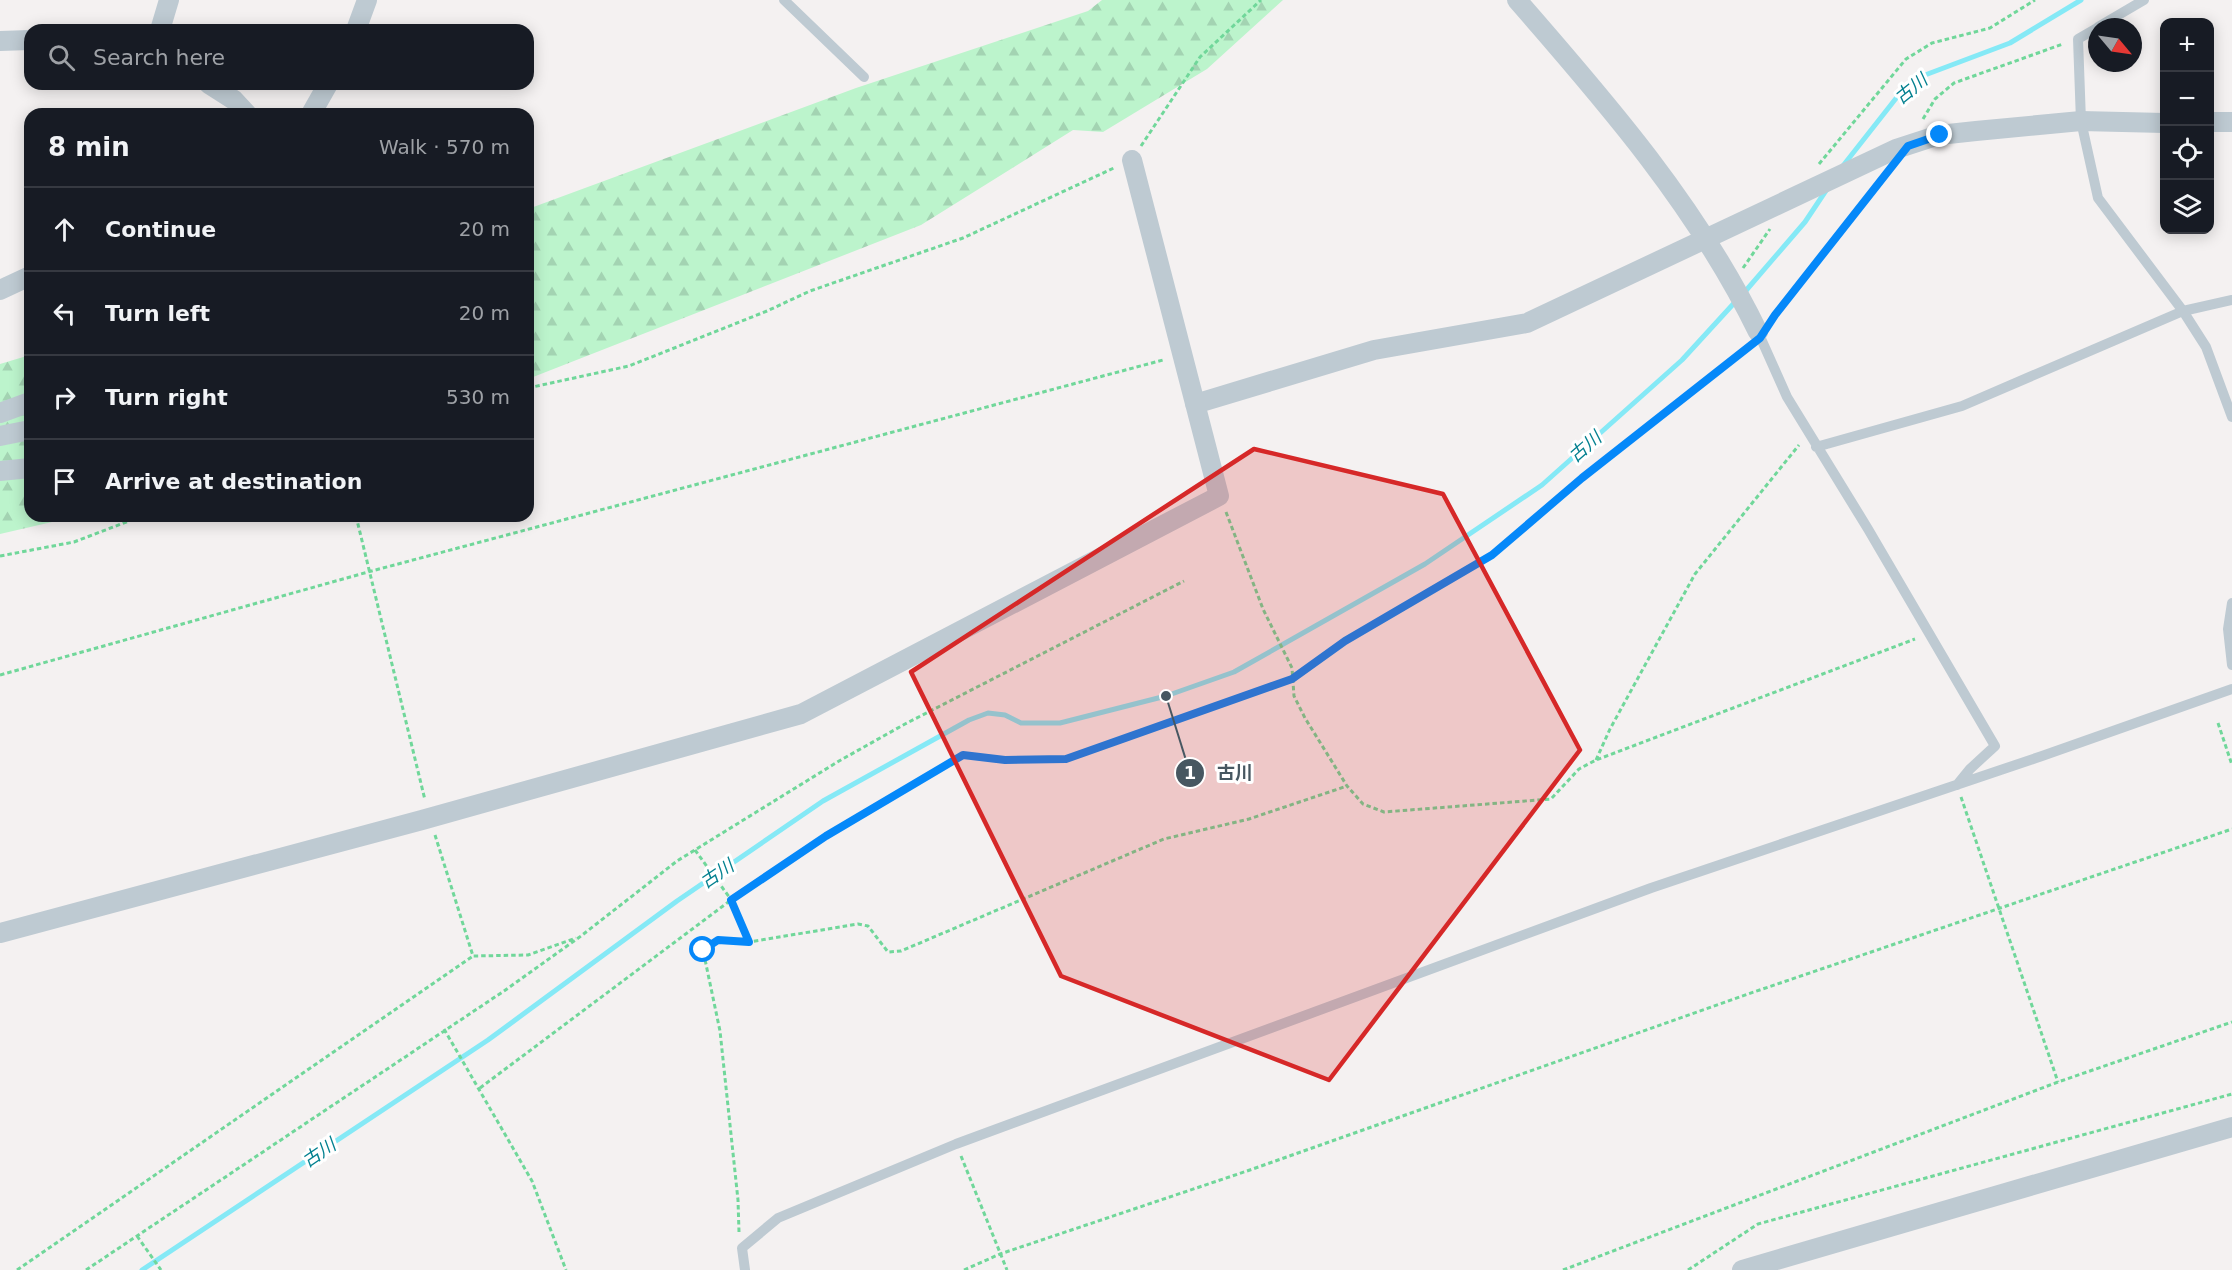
<!DOCTYPE html>
<html lang="en">
<head>
<meta charset="utf-8">
<style>
	:root { --surface:#171b24; --page:#20242c; --text:#f1f3f6; --muted:#9ea1a6; --line:#363941 }
	body { margin:0; font-family:"DejaVu Sans","Noto Sans JP",sans-serif; background:var(--page); color:var(--text) }
	.controls { position:absolute; right:18px; top:18px; display:grid; overflow:hidden; border-radius:12px; box-shadow:0 3px 15px #0003 }
	.controls button { width:54px; height:54px; display:grid; place-items:center; padding:0; border:0; border-bottom:2px solid var(--line); background:var(--surface); color:var(--text); font:30px sans-serif }
	.compass { position:absolute; left:2088px; top:18px; width:54px; height:54px; border-radius:50%; background:var(--surface); box-shadow:0 3px 15px #0003; rotate:119deg }
	.stop { position:absolute; width:18px; height:18px; margin:-14px; border:4px solid #0588f9; border-radius:50%; background:#fff }
	.stop.end { background:#0588f9; border-color:#fff; box-shadow:0 2px 6px #0008 }
	.list { margin:0; padding:0; list-style:none }
	h2 { display:flex; justify-content:space-between; align-items:center; height:78px; margin:0; padding:0 24px; font-size:26px }
	h2 small { font-size:20px; font-weight:400; color:var(--muted) }
	.list li { display:grid; grid-template-columns:39px 1fr auto; gap:18px; align-items:center; box-sizing:border-box; height:84px; padding:0 24px; border-top:2px solid var(--line) }
	.list b { display:block; font-size:22px; white-space:nowrap }
	.list em { font-size:20px; font-style:normal; color:var(--muted) }
	.icon { flex:none; width:33px; height:33px; fill:none; stroke:currentColor; stroke-width:2; stroke-linecap:round; stroke-linejoin:round }
	.map { position:relative; flex:none; width:2232px; height:1270px; overflow:hidden }
	.search { position:absolute; background:var(--surface); box-shadow:0 3px 15px #0003; left:24px; top:24px; width:510px; height:66px; display:flex; align-items:center; gap:15px; box-sizing:border-box; padding:0 21px; border-radius:18px; color:var(--muted); font-size:22px }
	.panel { position:absolute; background:var(--surface); box-shadow:0 3px 15px #0003; left:24px; top:108px; width:510px; height:414px; border-radius:18px }
	.map>svg:first-child { display:block }
	.forest { fill:url(#forest-firs) }
	.lines { fill:none; stroke-linecap:round; stroke-linejoin:round }
	.stream { stroke:#85e9f6; stroke-width:5 }
	.path { stroke:#70d79a; stroke-width:3; stroke-dasharray:4.5 3; stroke-linecap:butt }
	.service { stroke:#becad2; stroke-width:10 }
	.minor { stroke:#becad2; stroke-width:20 }
	.route { stroke:#0588f9; stroke-width:8 }
	.marked { fill:#d62828; fill-opacity:0.2; stroke:#d62828; stroke-width:4.5; stroke-linejoin:round }
	.labels { text-anchor:middle; stroke-width:6; stroke-linejoin:round; paint-order:stroke }
	.water-label { font-size:18px; font-style:italic; fill:#048190; stroke:#fff }
	.leader { fill:none; stroke:#475761; stroke-width:2 }
	.callout-dot { fill:#475761; stroke:#fff; stroke-width:2 }
	.mark-label { font-size:18px; text-anchor:middle; font-weight:bold; fill:#fff }
	.callout-label { font-size:18px; text-anchor:middle; font-weight:bold; fill:#475761; stroke:#fff; stroke-width:6; stroke-linejoin:round; paint-order:stroke }
</style>
</head>
<body>
<div class="map">
<svg width="2232" height="1270" viewBox="0 0 2232 1270">
	<defs>
		<pattern id="forest-firs" width="22" height="20" patternUnits="userSpaceOnUse" patternTransform="scale(1.5)"><rect width="22" height="20" fill="#bcf4cc"/><path d="M5 1l3.5 6h-7zM16 11l3.5 6h-7z" fill="#a3d3b2"/></pattern>
	</defs>
	<rect width="100%" height="100%" fill="#f4f1f1"/>
	<!-- forest -->
	<path class="forest" d="M1102,0H1283L1207,69L1103,132L1073,130L921,225L528,379V209L856,88L1088,11Z
		M30,355V516H78L0,534V364Z"/>
	<g class="lines">
		<!-- stream -->
		<path class="stream" d="M1842,167L1901,92L1925,75L2010,43L2081,0
			M1743,294L1805,222L1827,189
			M142,1270L488,1040L677,901L823,801L969,720L988,713L1005,715L1021,723H1060L1166,696L1234,672L1425,564L1542,485L1682,360L1736,301"/>
		<!-- path -->
		<path class="path" d="M1923,119L1935,99L1954,83L2063,44
			M1141,146L1200,57L1261,0
			M1819,164L1906,59L1932,43L1990,28L2035,0
			M1743,268L1770,229
			M1772,320L1884,177
			M528,388L629,366L767,311L810,291L963,238L1116,167
			M1226,512L1263,609L1292,668L1294,696L1305,718L1347,786L1363,804L1384,812L1551,799L1579,769L1596,760L1915,639
			M356,516L425,800
			M0,556L74,542L142,516
			M0,675L368,572L1163,360
			M2218,723L2232,765
			M1596,760L1610,729L1695,574L1799,445
			M1961,797L2058,1082
			M435,835L473,956L528,955L576,938
			M695,850L735,905L749,942L858,924L868,926L888,952L901,951L1164,839L1249,819L1347,786
			M444,1029L532,1181L566,1270
			M480,1088L731,900L826,836L963,755L1005,760L1066,759L1292,679L1345,641L1492,555L1582,478L1748,348
			M961,1156L1007,1270
			M739,1232L738,1200L720,1031L703,950L718,940L749,942
			M137,1236L161,1270
			M17,1270L473,956
			M86,1270L504,991L581,936L677,861L839,761L905,724L1184,581
			M964,1270L1000,1254L1247,1171L1748,994L2232,829
			M1563,1270L2058,1082L2232,1022
			M1688,1270L1758,1224L2232,1094"/>
		<!-- service -->
		<path class="service" d="M784,0L864,77
			M2098,27L2144,0
			M2097,28L2078,39L2081,121L2098,198L2183,311L2206,347L2232,417
			M1758,332L1787,397L1868,529L1995,746L1970,769L1957,785
			M1816,447L1962,406L2183,311L2232,300
			M2232,603L2228,629L2232,665
			M745,1270L742,1248L778,1218L956,1144L1651,888L2042,756L2232,689"/>
		<!-- minor -->
		<path class="minor" d="M1517,0C1607,103 1698,208 1758,332
			M160,30L169,0
			M356,30L367,0
			M0,41L30,40
			M209,84L234,100L247,114
			M311,114L328,84
			M2210,122H2232
			M0,290L30,276
			M1195,404L1374,350L1527,323L1896,149L1939,135L1976,131L2081,121L2164,123
			M0,413L30,402
			M0,436L30,430
			M0,471L30,468
			M0,933L422,820L801,714L1219,496L1132,160
			M1742,1270L2232,1127"/>
	</g>
	<g class="lines">
		<!-- route -->
		<path class="route" d="M703,950L718,940L749,942L731,900L826,836L963,755L1005,760L1066,759L1292,679L1345,641L1492,555L1582,478L1760,338L1775,315L1908,146L1940,135"/>
	</g>
	<!-- marked area -->
	<path class="marked" d="M1254,449L1443,494L1580,750L1329,1080L1061,976L911,672Z"/>
	<g class="labels">
		<!-- water labels -->
		<g class="water-label">
			<text transform="translate(1911 89) rotate(-39)" y="6">古川</text>
			<text transform="translate(1585 447) rotate(-41)" y="6">古川</text>
			<text transform="translate(717 874) rotate(-34)" y="6">古川</text>
			<text transform="translate(319 1153) rotate(-34)" y="6">古川</text>
		</g>
	</g>
	<!-- callouts -->
	<path class="leader" d="M1166 696L1190 773"/>
	<g class="callout-dot">
		<circle cx="1166" cy="696" r="6"/>
		<circle cx="1190" cy="773" r="15"/>
	</g>
	<g class="mark-label">
		<text x="1190" y="779">1</text>
	</g>
	<g class="callout-label">
		<text x="1235" y="779">古川</text>
	</g>
</svg>
<div class="controls">
<button>+</button>
<button>−</button>
<button><svg class="icon" aria-label="locate" viewBox="0 0 24 24"><circle cx="12" cy="12" r="6"/><path d="M12 2v4M12 18v4M2 12h4M18 12h4"/></svg></button>
<button><svg class="icon" aria-label="layers" viewBox="0 0 24 24"><path d="M12 4l9 5-9 5-9-5zM3 14l9 5 9-5"/></svg></button>
</div>
<svg class="compass" viewBox="-18 -18 36 36"><path d="M0-13l5 13h-10z" fill="#e53935"/><path d="M0 13l5-13h-10z" fill="#9ea1a6"/></svg>
<div class="stop" style="left:703px;top:950px"></div>
<div class="stop end" style="left:1940px;top:135px"></div>
<div class="search"><svg class="icon" aria-label="search" viewBox="0 0 24 24"><circle cx="10" cy="10" r="6"/><path d="M15 15l6 6"/></svg>Search here</div>
<section class="panel">
<h2>8 min<small>Walk · 570 m</small></h2>
<ul class="list">
<li><svg class="icon" aria-label="ahead" viewBox="0 0 24 24"><path d="M12 20V5M6 11l6-6 6 6"/></svg><div><b>Continue</b></div><em>20 m</em></li>
<li><svg class="icon" aria-label="left" viewBox="0 0 24 24"><path d="M17 20v-9H6M10 6l-5 5 5 5"/></svg><div><b>Turn left</b></div><em>20 m</em></li>
<li><svg class="icon" aria-label="right" viewBox="0 0 24 24"><path d="M7 20v-9h11M14 6l5 5-5 5"/></svg><div><b>Turn right</b></div><em>530 m</em></li>
<li><svg class="icon" aria-label="arrive" viewBox="0 0 24 24"><path d="M6 21V4h12l-3 4 3 4H6"/></svg><div><b>Arrive at destination</b></div></li>
</ul>
</section>
</div>
</body>
</html>
